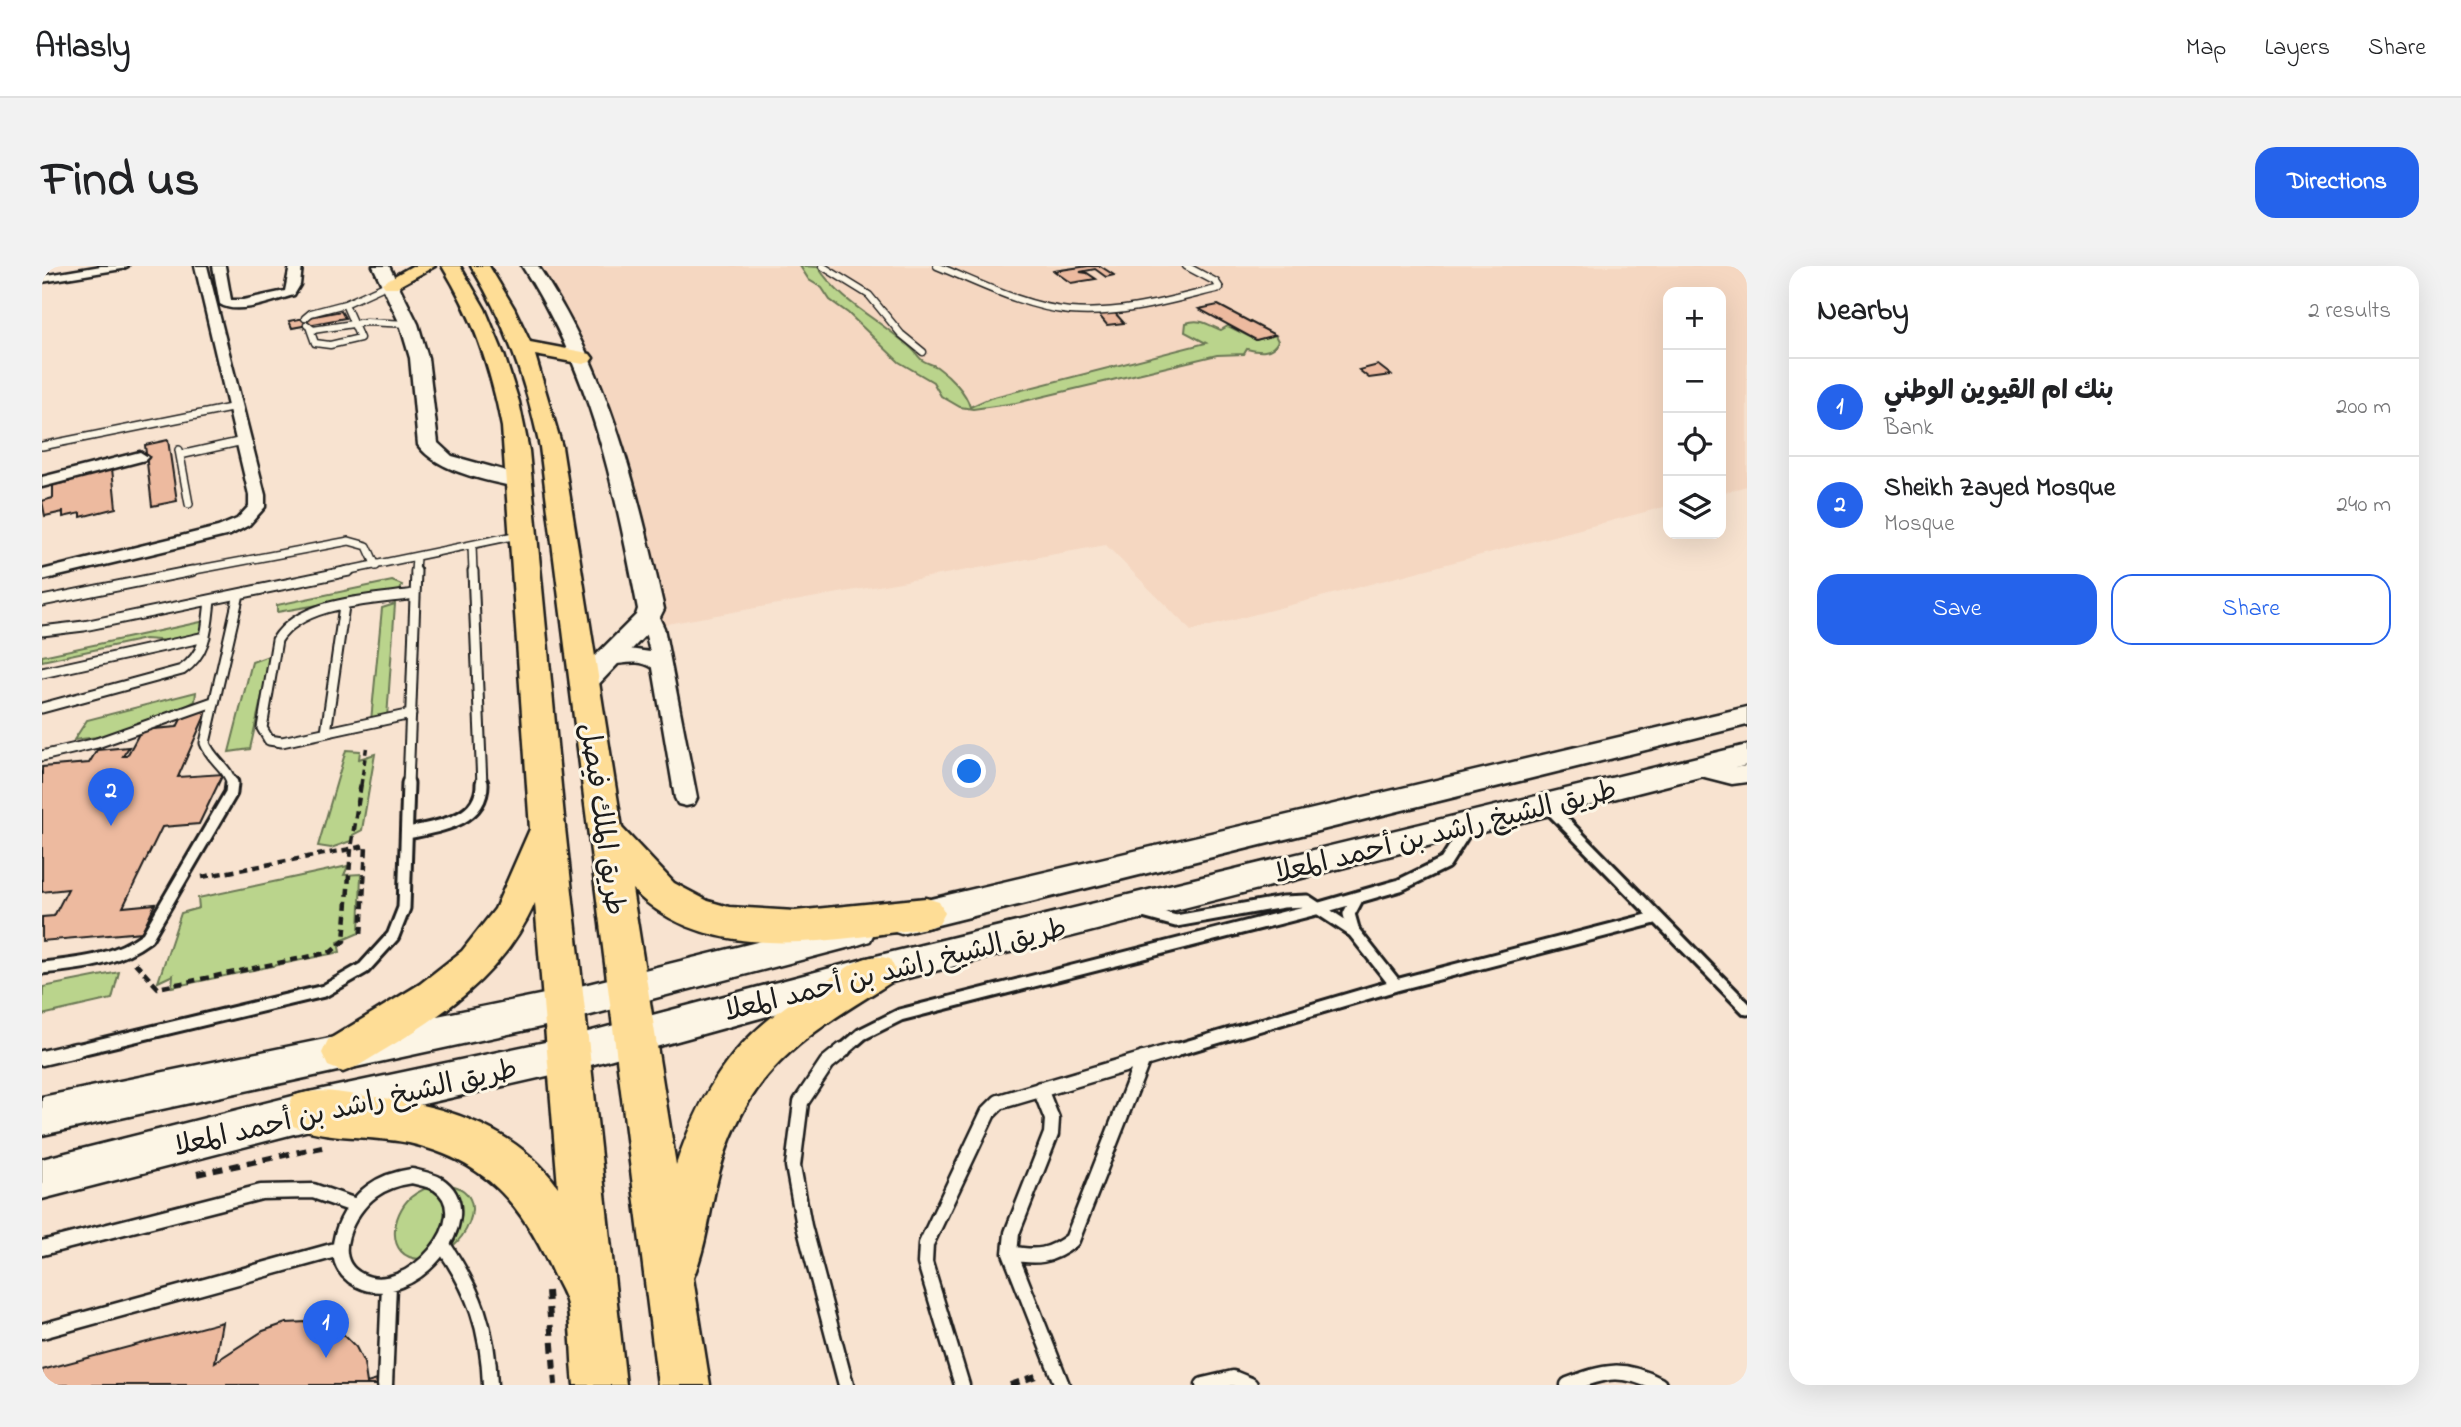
<!DOCTYPE html>
<html lang="en">
<head>
<meta charset="utf-8">
<style>
	:root { --surface:#fff; --page:#f2f2f2; --text:#202124; --muted:#757577; --line:#e0e0e0; --accent:#2563eb }
	body { margin:0; font-family:"Indie Flower","Playpen Sans Arabic",sans-serif; background:var(--page); color:var(--text) }
	.controls { position:absolute; right:21px; top:21px; display:grid; overflow:hidden; border-radius:14px; box-shadow:0 7px 28px #0002 }
	.controls button { width:63px; height:63px; display:grid; place-items:center; padding:0; border:0; border-bottom:2px solid var(--line); background:var(--surface); color:var(--text); font:35px sans-serif }
	.you { position:absolute; left:928px; top:506px; width:24px; height:24px; margin:-18px; border:5px solid #fff; border-radius:50%; background:#1a73e8; box-shadow:0 0 0 10px #1a73e833 }
	.badge { display:grid; place-items:center; width:46px; height:46px; border-radius:50%; background:var(--accent); color:#fff; font-size:23px; font-weight:700 }
	.pin { position:absolute; translate:-50% -58px; filter:drop-shadow(0 2px 4px #0008) }
	.pin::after { content:''; position:absolute; top:37px; width:24px; height:21px; background:inherit; clip-path:polygon(0 0,100% 0,50% 100%) }
	.list { margin:0; padding:0; list-style:none }
	h2 { display:flex; justify-content:space-between; align-items:center; height:91px; margin:0; padding:0 28px; font-size:30px }
	h2 small { font-size:23px; font-weight:400; color:var(--muted) }
	.list li { display:grid; grid-template-columns:46px 1fr auto; gap:21px; align-items:center; box-sizing:border-box; height:98px; padding:0 28px; border-top:2px solid var(--line) }
	.list b { display:block; font-size:26px; white-space:nowrap }
	.list p { margin:0; font-size:23px; white-space:nowrap; color:var(--muted) }
	.list em { font-size:23px; font-style:normal; color:var(--muted) }
	.actions { display:flex; gap:14px; padding:21px 28px }
	.actions a { flex:1; padding:16px 0; border:2px solid var(--accent); border-radius:21px; text-align:center; font-size:24px; color:var(--accent) }
	.actions .main { background:var(--accent); color:#fff }
	.icon { flex:none; width:38px; height:38px; fill:none; stroke:currentColor; stroke-width:2; stroke-linecap:round; stroke-linejoin:round }
	.map { position:relative; flex:none; width:1705px; height:1119px; overflow:hidden; border-radius:21px }
	header { display:flex; align-items:center; gap:42px; box-sizing:border-box; height:98px; padding:0 35px; background:var(--surface); border-bottom:2px solid var(--line) }
	header strong { font-size:33px }
	nav { display:flex; gap:38px; margin-inline-start:auto; font-size:24px }
	.intro { display:flex; align-items:center; justify-content:space-between; box-sizing:border-box; height:168px; padding:0 42px }
	h1 { margin:0; font-size:49px }
	.button { padding:18px 32px; border-radius:21px; background:var(--accent); color:#fff; font-size:24px; font-weight:700 }
	main { display:flex; gap:42px; padding:0 42px }
	aside { flex:1; background:var(--surface); border-radius:21px; box-shadow:0 7px 28px #0002 }
	.map>svg:first-child { display:block }
	.built { fill:#f5d7c1 }
	.green { fill:#bad48c; stroke:#6b7854; stroke-width:2 }
	.building { fill:#edba9f; stroke:#1c1c1c; stroke-width:2 }
	.lines { fill:none; stroke-linecap:round; stroke-linejoin:round }
	.lane-far4-casing { stroke:#1c1c1c; stroke-width:9 }
	.lane-far3-casing { stroke:#1c1c1c; stroke-width:10 }
	.lane-far2-casing { stroke:#1c1c1c; stroke-width:13 }
	.lane-far1-casing { stroke:#1c1c1c; stroke-width:17 }
	.lane-casing { stroke:#1c1c1c; stroke-width:19 }
	.street-casing { stroke:#1c1c1c; stroke-width:5 }
	.secondary-casing { stroke:#1c1c1c; stroke-width:5 }
	.primary-casing { stroke:#1c1c1c; stroke-width:5 }
	.path-far2 { stroke:#1c1c1c; stroke-width:3.5; stroke-dasharray:6 4.5; stroke-linecap:butt }
	.path-far1 { stroke:#1c1c1c; stroke-width:4.5; stroke-dasharray:8 5; stroke-linecap:butt }
	.path { stroke:#1c1c1c; stroke-width:6; stroke-dasharray:10 7; stroke-linecap:butt }
	.lane-far4 { stroke:#fcf5e5; stroke-width:6 }
	.lane-far3 { stroke:#fcf5e5; stroke-width:7 }
	.lane-far2 { stroke:#fcf5e5; stroke-width:9 }
	.lane-far1 { stroke:#fcf5e5; stroke-width:11 }
	.lane { stroke:#fcf5e5; stroke-width:14 }
	.street { fill:#fcf5e5; fill-rule:evenodd }
	.secondary { fill:#fcf5e5; fill-rule:evenodd }
	.primary { fill:#fedd96; fill-rule:evenodd }
	.labels { text-anchor:middle; stroke-width:6; stroke-linejoin:round; paint-order:stroke }
	.street-label { font-size:28px; fill:#1c1c1c; stroke:#fcf5e5 }
</style>
</head>
<body>
<header>
<strong>Atlasly</strong>
<nav><a>Map</a><a>Layers</a><a>Share</a></nav>
</header>
<div class="intro"><h1>Find us</h1><a class="button">Directions</a></div>
<main>
<div class="map">
<svg width="1705" height="1119" viewBox="0 0 1705 1119">
	<rect width="100%" height="100%" fill="#f8e3d0"/>
	<filter id="ink" filterUnits="userSpaceOnUse"><feTurbulence type="fractalNoise" baseFrequency=".0143" numOctaves="2"/><feDisplacementMap in="SourceGraphic" scale="14" xChannelSelector="R" yChannelSelector="G"/><feConvolveMatrix kernelMatrix="1 2 1 2 8 2 1 2 1" color-interpolation-filters="sRGB"/></filter>
	<g filter="url(#ink)">
		<!-- built -->
		<path class="built" d="M484,0H1705V220L1679,227V26H1626V240L1149,365L1064,279L608,361L546,99Z"/>
		<!-- green -->
		<path class="green" d="M758,0L776,1C799,37 838,54 869,82C873,85 876,91 880,94C884,97 890,98 895,101C908,110 924,126 928,141L948,132L1164,77L1143,66L1144,57C1159,52 1166,59 1179,64L1186,60L1214,74L1233,69L1236,75C1230,88 1217,86 1205,83L1202,88L1175,89L974,137L931,143L918,141L899,130L891,116L857,96L806,47L788,34L780,22L767,14Z
			M350,315L360,319L358,325L235,346V339Z
			M353,338L345,452L329,455L340,342Z
			M168,354L169,363L129,375L103,373L0,395V390Z
			M229,389L208,483L187,486L210,396Z
			M154,426L153,435L101,465L32,474L45,454Z
			M304,484L318,485L317,493L333,488L320,564L311,569L309,575L289,582L276,580Z
			M306,600L302,609L319,608L317,667L296,676L298,686L130,721L131,709L116,716L139,647L157,642L156,632Z
			M77,706L70,733L0,749L1,721Z
			M398,918C458,919 423,994 378,993C343,992 349,948 369,931C378,924 388,920 398,918Z"/>
		<!-- building -->
		<path class="building" d="M1046,0H1058L1072,9L1064,11L1053,3L1038,6L1045,7L1054,13L1029,17L1012,5Z
			M1176,39L1233,69L1214,74L1157,43Z
			M299,45L303,52L250,62L247,55Z
			M1073,47L1082,57L1065,59L1056,48Z
			M1336,99L1349,109L1327,112L1317,104Z
			M126,174L135,235L110,240L103,179Z
			M70,202L74,242L39,251V247L21,251V246L3,250L0,235L11,232V219L27,216V212Z
			M165,445L136,511L181,508L157,558L120,561L81,641L113,638L100,666L0,675V651L12,650L26,623L0,626V501L47,497L55,484L87,481L81,490H85L99,464L135,461L142,447Z
			M180,1056L173,1096L221,1065L244,1057L265,1056L285,1059L301,1068L314,1081L322,1097L325,1117L335,1114V1119H0V1104Z"/>
		<g class="lines">
			<defs>
				<path id="lane-far4" d="M780,0L827,29L859,68L881,86
					M895,0C937,17 983,41 1028,45C1080,49 1129,34 1178,22L1174,16L1144,0
					M263,52L269,47L303,38L349,17
					M265,59L271,64L324,56L367,58
					M268,63L273,77L288,79L318,72L303,38"/>
				<path id="lane-far3" d="M0,180L194,141
					M137,184L147,238
					M138,189L201,175
					M430,279L431,306
					M142,306L307,275L325,280L334,300
					M298,306L481,268
					M373,306L374,291"/>
				<path id="lane-far2" d="M431,305L440,519
					M0,335L150,305
					M0,365L42,360L307,305
					M0,407L163,371
					M0,442L140,404C165,387 165,362 168,334
					M369,448L240,476L227,474L220,462L235,374C259,335 331,334 373,328
					M284,466L302,340
					M0,490L55,477L171,436
					M190,519C187,502 169,494 163,477L197,328
					M366,519L374,305"/>
				<path id="lane-far1" d="M1505,539L1705,743
					M365,567C394,561 441,556 440,517
					M1101,646L1134,655L1241,636L1265,635L1312,666L1354,719
					M1312,666L1307,648L1316,631
					M0,702C38,698 73,695 105,671L189,527L190,517
					M26,786L282,725L322,702L351,670L362,642L366,517
					M799,786L820,768L858,749L1278,642L1358,619L1403,597L1427,559
					M1127,786L1354,719L1613,652"/>
				<path id="lane" d="M801,784L785,797L759,836L751,900L762,960L804,1119
					M0,792L34,784
					M998,823L1010,853L1009,868L970,967L968,987L1020,1119
					M370,910C377,912 389,914 396,918C444,950 367,1040 317,1014C279,995 305,943 330,925C342,916 356,912 370,910Z
					M401,979C433,1026 446,1062 448,1119
					M0,982L219,926L271,925L314,940
					M968,987C994,992 1009,991 1030,974L1101,793
					M0,1065L297,983
					M343,1119L347,1018
					M920,1119L883,997L884,978L946,847L957,836L1133,784
					M1161,1119L1191,1112L1208,1119
					M1526,1119C1563,1105 1581,1100 1617,1119"/>
				<path id="street" d="M59,0H86L80,3L0,16V10Z
					M153,0H165L223,229V241L207,259L188,269L0,314V304L176,261L195,253L207,240V229Z
					M171,0H183L189,34H201L243,25L248,0H260L258,19L252,29C233,34 195,50 178,38Z
					M98,186L106,191L103,194L0,221V211Z
					M608,343L614,345L622,362L655,532L652,538L644,540L636,538L633,532L611,402C592,390 577,402 558,397L555,393L558,389L587,383L608,386L599,349Z
					M1655,494L1690,502L1705,500V516L1690,518L1647,507L1644,502L1647,497Z"/>
				<path id="secondary" d="M331,0H347L376,58L386,92L396,177L410,190L486,211L489,216L486,221L478,222C447,215 395,206 376,179L368,92L358,58Z
					M480,0H496C569,110 593,216 622,343L615,357L552,423L542,426L532,423L528,417L532,411L594,349L596,343C571,216 551,111 480,0Z
					M1705,441V459L859,668L847,664L842,654L847,644L859,640Z
					M1705,479V499L834,720L527,805L267,864L0,933V893L267,826L527,771L834,690Z
					M816,651L828,655L833,665L828,675L816,679L522,756L0,869V831L522,724Z"/>
				<path id="primary" d="M370,0H393L355,21H343L340,17Z
					M400,0H418L443,43L462,89L477,136L487,185L523,562L584,1119H532C529,1093 530,1065 525,1039C523,1028 513,1013 508,1001C477,934 440,894 367,877C329,869 287,874 251,860L245,845L251,830C273,822 293,826 315,829C390,836 470,856 516,921L493,637C456,719 390,755 316,800L301,806L286,800L280,787L286,774L378,718L420,685L453,643L488,563L460,161C449,103 431,50 400,0Z
					M429,0H447L472,42L488,76L541,86L548,88L551,92L548,96L541,98L493,89L520,181L580,562L632,617L666,635L687,641L753,645L884,632L897,636L903,647L897,658L884,662C789,674 665,701 590,623L634,899C666,804 704,760 790,711C810,699 824,685 848,693L854,705L848,717C762,771 706,802 677,907C668,941 665,979 651,1012L668,1119H616L498,181C484,116 464,57 429,0Z"/>
			</defs>
			<!-- lane-far4 casing -->
			<use href="#lane-far4" class="lane-far4-casing"/>
			<!-- lane-far3 casing -->
			<use href="#lane-far3" class="lane-far3-casing"/>
			<!-- lane-far2 casing -->
			<use href="#lane-far2" class="lane-far2-casing"/>
			<!-- lane-far1 casing -->
			<use href="#lane-far1" class="lane-far1-casing"/>
			<!-- lane casing -->
			<use href="#lane" class="lane-casing"/>
			<!-- street casing -->
			<use href="#street" class="street-casing"/>
			<!-- secondary casing -->
			<use href="#secondary" class="secondary-casing"/>
			<!-- primary casing -->
			<use href="#primary" class="primary-casing"/>
			<!-- path-far2 -->
			<path class="path-far2" d="M319,519L325,478"/>
			<!-- path-far1 -->
			<path class="path-far1" d="M160,611L324,580L319,671
				M93,697L116,722L289,686L302,675L309,583L319,517"/>
			<!-- path -->
			<path class="path" d="M155,908L280,881
				M506,1025L513,1119
				M968,1119L997,1109"/>
			<!-- lane-far4 -->
			<use href="#lane-far4" class="lane-far4"/>
			<!-- lane-far3 -->
			<use href="#lane-far3" class="lane-far3"/>
			<!-- lane-far2 -->
			<use href="#lane-far2" class="lane-far2"/>
			<!-- lane-far1 -->
			<use href="#lane-far1" class="lane-far1"/>
			<!-- lane -->
			<use href="#lane" class="lane"/>
			<!-- street -->
			<use href="#street" class="street"/>
			<!-- secondary -->
			<use href="#secondary" class="secondary"/>
			<!-- primary -->
			<use href="#primary" class="primary"/>
		</g>
	</g>
	<g class="labels">
		<!-- street labels -->
		<g class="street-label">
			<text transform="translate(562 553) rotate(82)" y="10">طريق الملك فيصل</text>
			<text transform="translate(1403 564) rotate(-14)" y="10">طريق الشيخ راشد بن أحمد المعلا</text>
			<text transform="translate(853 702) rotate(-14)" y="10">طريق الشيخ راشد بن أحمد المعلا</text>
			<text transform="translate(303 840) rotate(-13)" y="10">طريق الشيخ راشد بن أحمد المعلا</text>
		</g>
	</g>
</svg>
<div class="controls">
<button>+</button>
<button>−</button>
<button><svg class="icon" aria-label="locate" viewBox="0 0 24 24"><circle cx="12" cy="12" r="6"/><path d="M12 2v4M12 18v4M2 12h4M18 12h4"/></svg></button>
<button><svg class="icon" aria-label="layers" viewBox="0 0 24 24"><path d="M12 4l9 5-9 5-9-5zM3 14l9 5 9-5"/></svg></button>
</div>
<div class="you"></div>
<div class="pin badge" style="left:284px;top:1092px">1</div>
<div class="pin badge" style="left:69px;top:560px">2</div>
</div>
<aside>
<h2>Nearby<small>2 results</small></h2>
<ul class="list">
<li><span class="badge">1</span><div><b>بنك ام القيوين الوطني</b><p>Bank</p></div><em>200 m</em></li>
<li><span class="badge">2</span><div><b>Sheikh Zayed Mosque</b><p>Mosque</p></div><em>240 m</em></li>
</ul>
<div class="actions"><a class="main">Save</a><a>Share</a></div>
</aside>
</main>
</body>
</html>
